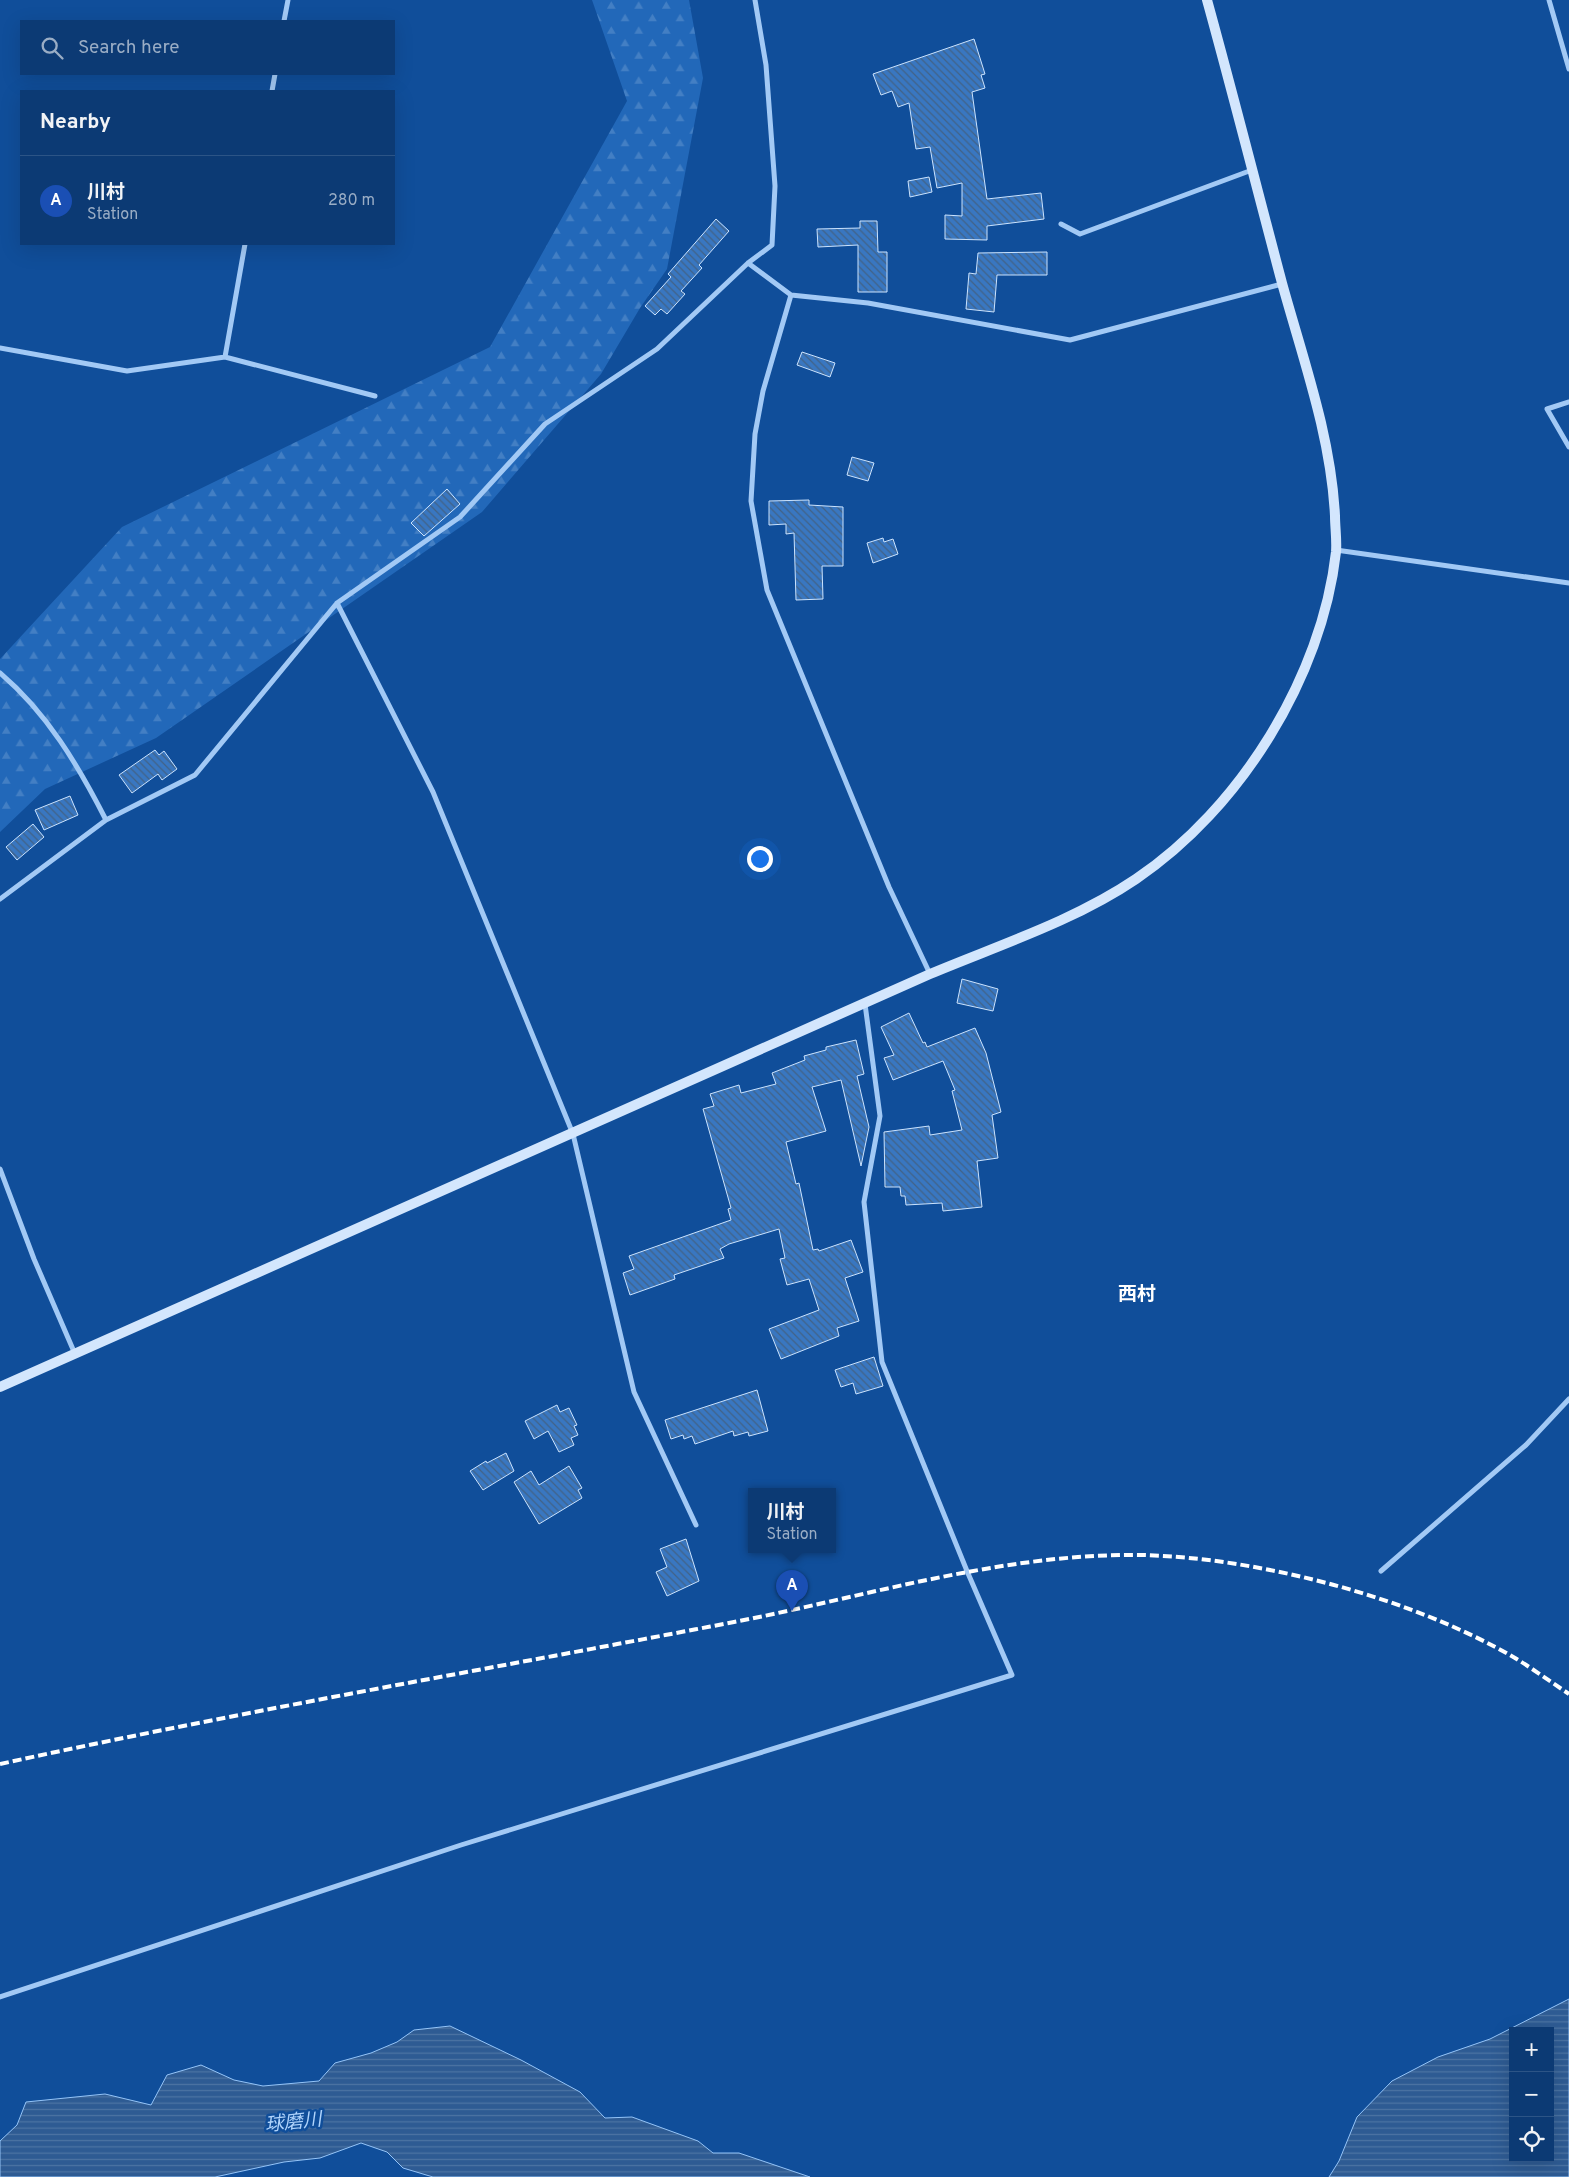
<!DOCTYPE html>
<html lang="en">
<head>
<meta charset="utf-8">
<style>
	:root { --surface:#0c3a74; --page:#154179; --text:#f1f3f6; --muted:#9aadc5; --line:#2c5486; --accent:#8bbbb9 }
	body { margin:0; font-family:Overpass,"Noto Sans JP",sans-serif; background:var(--page); color:var(--text) }
	.controls { position:absolute; right:15px; bottom:15px; display:grid; overflow:hidden; border-radius:0px; box-shadow:0 5px 20px #0002 }
	.controls button { width:45px; height:45px; display:grid; place-items:center; padding:0; border:0; border-bottom:1px solid var(--line); background:var(--surface); color:var(--text); font:25px sans-serif }
	.you { position:absolute; left:759px; top:858px; width:18px; height:18px; margin:-12px; border:4px solid #fff; border-radius:50%; background:#1a73e8; box-shadow:0 0 0 8px #1a73e833 }
	.badge { display:grid; place-items:center; width:32px; height:32px; border-radius:50%; background:var(--accent); color:#fff; font-size:16px; font-weight:700 }
	.pin { position:absolute; translate:-50% -41px; filter:drop-shadow(0 1px 2px #0008) }
	.pin::after { content:''; position:absolute; top:26px; width:18px; height:15px; background:inherit; clip-path:polygon(0 0,100% 0,50% 100%) }
	.popup { position:absolute; left:748px; top:1488px; width:88px; height:65px; box-sizing:border-box; display:grid; place-content:center; border-radius:0px; background:var(--surface); filter:drop-shadow(0 1px 4px #0005); font-size:16px; white-space:nowrap; color:var(--muted) }
	.popup b { font-size:19px; color:var(--text) }
	.popup::after { content:''; position:absolute; left:50%; top:100%; margin-left:-10px; border:10px solid transparent; border-top-color:var(--surface) }
	.list { margin:0; padding:0; list-style:none }
	h2 { display:flex; justify-content:space-between; align-items:center; height:65px; margin:0; padding:0 20px; font-size:21px }
	h2 small { font-size:16px; font-weight:400; color:var(--muted) }
	.list li { display:grid; grid-template-columns:32px 1fr auto; gap:15px; align-items:center; box-sizing:border-box; height:90px; padding:0 20px; border-top:1px solid var(--line) }
	.list b { display:block; font-size:19px; white-space:nowrap }
	.list p { margin:0; font-size:16px; white-space:nowrap; color:var(--muted) }
	.list em { font-size:16px; font-style:normal; color:var(--muted) }
	.icon { flex:none; width:28px; height:28px; fill:none; stroke:currentColor; stroke-width:2; stroke-linecap:round; stroke-linejoin:round }
	.map { position:relative; flex:none; width:1569px; height:2177px; overflow:hidden }
	.search { position:absolute; background:var(--surface); box-shadow:0 5px 20px #0002; left:20px; top:20px; width:375px; height:55px; display:flex; align-items:center; gap:12px; box-sizing:border-box; padding:0 18px; border-radius:0px; color:var(--muted); font-size:19px }
	.panel { position:absolute; background:var(--surface); box-shadow:0 5px 20px #0002; left:20px; top:90px; width:375px; height:155px; border-radius:0px }
	.map>svg:first-child { display:block }
	.forest { fill:url(#forest-firs) }
	.water { fill:url(#water-rules); stroke:#94c4f8; fill-rule:evenodd }
	.building { fill:url(#building-back-hatch); stroke:#cbe3fe }
	.lines { fill:none; stroke-linecap:round; stroke-linejoin:round }
	.street { stroke:#a2c9f5; stroke-width:5 }
	.secondary { stroke:#d3e6fd; stroke-width:10 }
	.rail { stroke:#fff; stroke-width:4; stroke-dasharray:9 4; stroke-linecap:butt }
	.labels { text-anchor:middle; stroke-width:5; stroke-linejoin:round; paint-order:stroke }
	.neighbourhood-label { font-size:19px; font-weight:bold; fill:#fff; stroke:#104e9a }
	.water-label { font-size:19px; font-style:italic; fill:#afd3fb; stroke:#104e9a }
</style>
</head>
<body>
<div class="map">
<svg width="1569" height="2177" viewBox="0 0 1569 2177">
	<defs>
		<pattern id="forest-firs" width="22" height="20" patternUnits="userSpaceOnUse" patternTransform="scale(1.25)"><rect width="22" height="20" fill="#2268b9"/><path d="M5 1l3.5 6h-7zM16 11l3.5 6h-7z" fill="#437fc4"/></pattern>
		<pattern id="water-rules" width="6" height="5" patternUnits="userSpaceOnUse" patternTransform="scale(1.25)"><rect width="6" height="5" fill="#2e5b93"/><path d="M0 2.5h6" fill="none" stroke="#4d74a3"/></pattern>
		<pattern id="building-back-hatch" width="6" height="6" patternUnits="userSpaceOnUse" patternTransform="scale(1.25)"><rect width="6" height="6" fill="#3977c1"/><path d="M-1 5l2 2M0 0l6 6M5-1l2 2" fill="none" stroke="#426286"/></pattern>
	</defs>
	<rect width="100%" height="100%" fill="#104e9a"/>
	<!-- forest -->
	<path class="forest" d="M592,0H689L703,78L667,269L640,308L601,374L482,512L156,738L45,789L0,832V659L122,527L490,347L627,101Z"/>
	<!-- water -->
	<path class="water" d="M1569,1999V2177H1329L1339,2161L1357,2117L1392,2081L1438,2057L1490,2039ZM1513,2031H1550V2158H1513Z
		M450,2026L521,2060L580,2092L605,2118L632,2117L698,2141L713,2153H739L810,2177H433L403,2168L387,2152L361,2143L320,2158L284,2162L215,2177H0V2141L17,2125L26,2102L105,2094L151,2105L167,2075L201,2065L234,2080L263,2086L319,2081L335,2063L371,2053L397,2042L414,2030Z"/>
	<!-- building -->
	<path class="building" d="M974,39L985,74L981,75L985,88L972,92L987,199L1041,193L1044,219L987,226V240L945,239V215L962,216V183L937,188L930,147L916,149L909,103L898,107L892,91L881,95L873,74Z
		M929,177L932,192L910,197L908,181Z
		M716,219L729,231L699,265L702,268L681,291L685,294L667,314L661,309L655,315L645,306L671,277L668,274Z
		M860,221H877L878,252H887V292H858V245L818,247L817,229L860,228Z
		M1047,252V275H997L994,312L966,309L969,273L976,274L978,253Z
		M802,352L835,363L830,377L797,365Z
		M852,457L874,463L868,481L847,475Z
		M447,489L460,504L424,536L411,523Z
		M809,500V505L843,507V566H822L823,599L796,600L794,533L786,534V524L769,525V501Z
		M883,538L884,542L893,539L898,554L873,563L867,543Z
		M155,750L159,755L164,751L177,769L162,780L158,774L132,793L119,775Z
		M70,796L78,815L44,830L35,810Z
		M33,824L44,837L17,860L6,847Z
		M962,979L998,989L993,1011L957,1003Z
		M909,1013L923,1043L925,1042L927,1047L975,1028L986,1053L1001,1112L992,1115L998,1158L977,1161L982,1207L943,1211L942,1203L906,1205L905,1196H901L900,1187H885L884,1132L929,1126L930,1135L962,1130L952,1091L955,1090L943,1061L893,1080L884,1058L894,1055L881,1027Z
		M856,1040L864,1074L857,1076L869,1127L861,1166L841,1080L812,1087L826,1131L786,1142L796,1184L799,1183L813,1250L818,1249L819,1251L851,1240L863,1272L845,1278L859,1321L837,1328L839,1336L781,1359L769,1329L819,1310L809,1279L787,1285L780,1259L785,1258L779,1229L729,1244L720,1249L724,1258L674,1275L675,1279L630,1295L623,1273L634,1269L629,1256L731,1220L728,1209L731,1208L703,1109L714,1106L710,1094L739,1085L741,1093L776,1084L772,1073L805,1060L804,1056L826,1050V1047Z
		M874,1357L883,1386L856,1394L853,1383L841,1387L835,1370Z
		M757,1390L768,1431L749,1436L748,1432L734,1436L733,1431L695,1444L692,1436L684,1439L683,1435L671,1439L665,1420Z
		M557,1405L560,1412L569,1408L577,1425L574,1426L578,1435L571,1438L574,1445L559,1452L548,1431L534,1439L525,1421Z
		M506,1453L514,1471L483,1490L470,1471L486,1461L487,1463Z
		M569,1466L582,1488L578,1490L582,1498L539,1524L514,1482L531,1471L539,1485Z
		M686,1539L699,1581L667,1596L656,1572L667,1567L660,1549Z"/>
	<g class="lines">
		<!-- street -->
		<path class="street" d="M1549,0L1569,69
			M284,21L288,0
			M272,91L275,74
			M1061,224L1080,234L1252,170
			M748,263L791,295L868,303L1070,340L1282,284
			M791,295L763,391L755,434L751,501L767,590L889,887L930,974
			M0,348L127,371L225,357L375,396
			M225,357L245,244
			M1569,402L1547,409L1569,447
			M1336,550L1569,583
			M337,603L433,792L573,1134L634,1392L696,1525
			M0,673C47,713 78,765 106,820
			M0,899L106,820L195,775L337,603L460,517L545,424L657,349L748,263L772,245L775,186L766,65L755,0
			M0,1169L34,1259L75,1354
			M1381,1571L1526,1445L1569,1399
			M0,1997L461,1845L1012,1675L967,1571L882,1362L864,1202L880,1116L865,1004"/>
		<!-- secondary -->
		<path class="secondary" d="M0,1387L930,974C999,945 1074,921 1136,879C1240,809 1322,677 1336,552C1337,540 1335,527 1335,516C1331,436 1303,359 1282,283C1257,189 1233,94 1207,0"/>
		<!-- rail -->
		<path class="rail" d="M0,1764C243,1711 489,1669 734,1622C869,1596 1003,1553 1142,1555C1261,1558 1412,1598 1515,1658C1533,1669 1551,1682 1569,1694"/>
	</g>
	<g class="labels">
		<!-- neighbourhood labels -->
		<g class="neighbourhood-label">
			<text x="1137" y="1300">西村</text>
		</g>
		<!-- water labels -->
		<g class="water-label">
			<text transform="translate(293 2121) rotate(-6)" y="7">球磨川</text>
		</g>
	</g>
</svg>
<div class="controls">
<button>+</button>
<button>−</button>
<button><svg class="icon" aria-label="locate" viewBox="0 0 24 24"><circle cx="12" cy="12" r="6"/><path d="M12 2v4M12 18v4M2 12h4M18 12h4"/></svg></button>
</div>
<div class="you"></div>
<div class="pin badge" style="left:792px;top:1611px;background:#1a4fb4">A</div>
<div class="popup"><b>川村</b>Station</div>
<div class="search"><svg class="icon" aria-label="search" viewBox="0 0 24 24"><circle cx="10" cy="10" r="6"/><path d="M15 15l6 6"/></svg>Search here</div>
<section class="panel">
<h2>Nearby<small></small></h2>
<ul class="list">
<li><span class="badge" style="background:#1a4fb4">A</span><div><b>川村</b><p>Station</p></div><em>280 m</em></li>
</ul>
</section>
</div>
</body>
</html>
